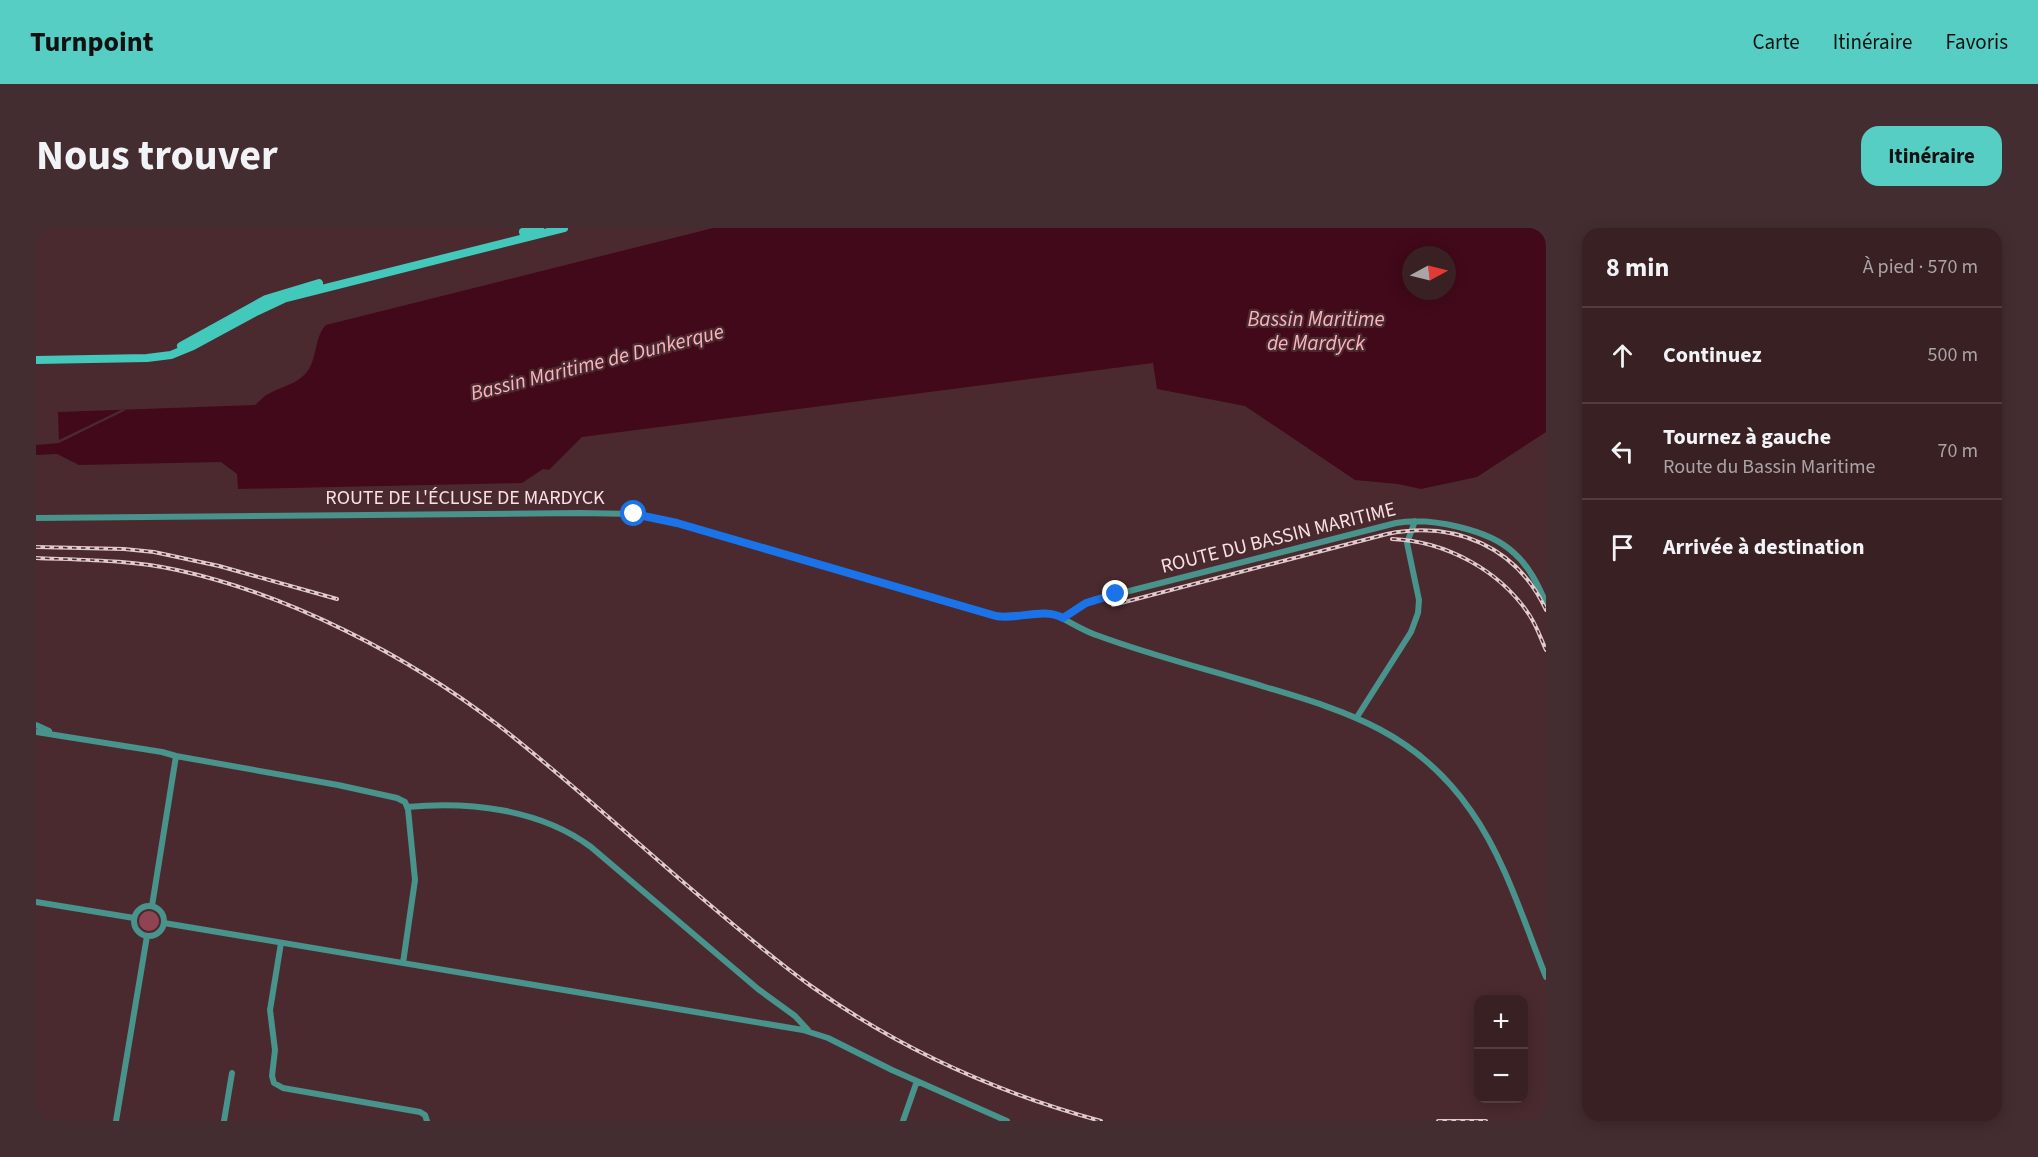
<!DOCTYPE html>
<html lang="fr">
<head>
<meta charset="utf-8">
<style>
	:root { --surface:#382023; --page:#432d30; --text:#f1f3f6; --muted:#aba3a6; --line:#523e41; --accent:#56cec3 }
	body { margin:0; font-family:"Source Sans 3",sans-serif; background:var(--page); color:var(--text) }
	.controls { position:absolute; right:18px; bottom:18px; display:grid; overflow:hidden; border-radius:12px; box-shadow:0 3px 15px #0003 }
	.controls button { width:54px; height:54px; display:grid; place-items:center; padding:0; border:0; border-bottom:2px solid var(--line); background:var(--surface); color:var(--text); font:30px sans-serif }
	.compass { position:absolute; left:1366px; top:18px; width:54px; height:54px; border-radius:50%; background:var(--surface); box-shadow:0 3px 15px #0003; rotate:83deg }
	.stop { position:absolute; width:18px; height:18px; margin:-14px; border:4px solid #1a73e8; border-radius:50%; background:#fff }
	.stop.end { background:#1a73e8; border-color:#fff; box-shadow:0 2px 6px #0008 }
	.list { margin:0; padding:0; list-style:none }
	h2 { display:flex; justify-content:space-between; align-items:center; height:78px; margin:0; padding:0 24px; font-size:26px }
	h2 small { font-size:20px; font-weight:400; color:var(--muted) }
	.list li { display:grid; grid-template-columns:39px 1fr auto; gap:18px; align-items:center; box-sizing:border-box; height:96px; padding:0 24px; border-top:2px solid var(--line) }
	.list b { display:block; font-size:22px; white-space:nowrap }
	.list p { margin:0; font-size:20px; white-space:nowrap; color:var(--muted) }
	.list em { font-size:20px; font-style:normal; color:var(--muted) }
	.icon { flex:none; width:33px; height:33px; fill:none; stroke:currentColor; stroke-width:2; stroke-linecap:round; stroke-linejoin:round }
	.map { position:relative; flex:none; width:1510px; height:893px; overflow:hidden; border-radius:18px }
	header { display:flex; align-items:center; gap:36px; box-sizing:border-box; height:84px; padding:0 30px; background:var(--accent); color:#111 }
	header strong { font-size:28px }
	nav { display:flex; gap:33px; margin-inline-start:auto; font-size:21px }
	.intro { display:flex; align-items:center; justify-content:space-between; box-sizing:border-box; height:144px; padding:0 36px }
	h1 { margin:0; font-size:42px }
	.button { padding:15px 27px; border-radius:18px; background:var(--accent); color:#111; font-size:21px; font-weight:700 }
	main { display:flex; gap:36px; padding:0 36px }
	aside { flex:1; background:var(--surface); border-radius:18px; box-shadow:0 3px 15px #0003 }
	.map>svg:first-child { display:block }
	.green { fill:#904353 }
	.water { fill:#42091a; fill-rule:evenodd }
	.pier { fill:#4a2a2f }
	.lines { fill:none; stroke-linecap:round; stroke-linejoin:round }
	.minor { stroke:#48938b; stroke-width:6 }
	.secondary { stroke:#43c8bc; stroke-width:8 }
	.rail-casing { stroke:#e1cacc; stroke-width:4 }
	.rail { stroke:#4a2a2f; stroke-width:1.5; stroke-dasharray:4.5; stroke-linecap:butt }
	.route { stroke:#1a73e8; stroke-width:8 }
	.labels { text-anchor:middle; stroke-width:4.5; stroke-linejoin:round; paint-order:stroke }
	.street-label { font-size:20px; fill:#f7e1e3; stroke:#4a2a2f }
	.water-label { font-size:21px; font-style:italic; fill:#fbb4bf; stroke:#4a2a2f }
</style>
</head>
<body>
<header>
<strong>Turnpoint</strong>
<nav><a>Carte</a><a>Itinéraire</a><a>Favoris</a></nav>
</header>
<div class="intro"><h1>Nous trouver</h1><a class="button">Itinéraire</a></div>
<main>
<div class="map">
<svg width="1510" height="893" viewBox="0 0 1510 893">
	<rect width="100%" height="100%" fill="#4a2a2f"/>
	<!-- green -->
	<path class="green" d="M103 693a10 10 0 1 1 20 0a10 10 0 1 1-20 0Z"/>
	<!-- water -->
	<path class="water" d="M677,0H1510V204L1441,249L1385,261L1362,256L1319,252L1209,178L1121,161L1117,135L546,209L513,242L507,241L486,255L202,261L201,246L185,234L43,237L21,226L0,227V217L23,215L22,184L219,177C223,174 226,170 229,168C244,158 263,157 273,141C281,128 279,108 290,97ZM1375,27H1411V63H1375Z"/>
	<!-- pier -->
	<path class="pier" d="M85,182H90L23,215V212Z"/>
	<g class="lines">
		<!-- minor -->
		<path class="minor" d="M0,290L544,285L598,286L641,295L955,387C978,392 999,382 1018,386C1033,393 1047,403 1063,408C1117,428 1174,442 1229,459C1314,484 1382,506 1435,583C1469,631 1488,694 1510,749
			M1027,390L1047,377L1058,372L1360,295C1393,289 1453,301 1478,325C1493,338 1502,357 1510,375
			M1321,489L1375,404L1382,385L1383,372L1371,315L1379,293
			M0,497L13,503
			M0,504L126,524L140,528
			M371,579C433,573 504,581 555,619L722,761L759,788L772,802
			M0,674L98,690
			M116,678L140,528L302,557L361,570L369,574L372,581L379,652L367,735
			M98 693a15 15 0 1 1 30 0a15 15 0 1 1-30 0Z
			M128,695L767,802L792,810L856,842L971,893
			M245,715L234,782L239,822L236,848L238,855L247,860L384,884L389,887L391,893
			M80,893L111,708
			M188,893L196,845
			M867,893L881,853"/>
		<!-- secondary -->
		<path class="secondary" d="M487,4L504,0
			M145,118L230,71L283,55
			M0,132L111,130L135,127L157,118L218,85L250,70L528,0"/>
		<defs>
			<path id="rail" d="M1356,311C1410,313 1465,343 1494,388C1501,399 1505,411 1510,422
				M0,319L88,321L118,324L183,338L301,371
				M0,330C48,332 95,332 141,342C252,366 372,428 462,497C535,554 603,617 674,677C707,705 740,733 775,758C862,820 962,865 1065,893
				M1077,377L1351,306C1419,292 1481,319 1510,382
				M1402,893H1450"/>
		</defs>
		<!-- rail casing -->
		<use href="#rail" class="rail-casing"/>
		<!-- rail -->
		<use href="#rail" class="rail"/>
	</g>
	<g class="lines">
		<!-- route -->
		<path class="route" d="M598,286L641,295L960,388C982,392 1007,379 1027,390L1050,375L1080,366"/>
	</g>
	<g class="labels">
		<!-- street labels -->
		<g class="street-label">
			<text x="429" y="276">ROUTE DE L'ÉCLUSE DE MARDYCK</text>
			<text transform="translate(1242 309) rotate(-14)" y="7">ROUTE DU BASSIN MARITIME</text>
		</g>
		<!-- water labels -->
		<g class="water-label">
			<text x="1280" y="98">Bassin Maritime<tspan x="1280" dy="24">de Mardyck</tspan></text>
			<text transform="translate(561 134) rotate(-14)" y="7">Bassin Maritime de Dunkerque</text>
		</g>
	</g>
</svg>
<div class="controls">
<button>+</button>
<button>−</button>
</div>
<svg class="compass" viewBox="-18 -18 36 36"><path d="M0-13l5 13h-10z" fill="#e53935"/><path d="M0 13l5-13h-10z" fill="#aba3a6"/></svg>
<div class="stop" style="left:598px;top:286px"></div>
<div class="stop end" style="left:1080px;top:366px"></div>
</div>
<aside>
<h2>8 min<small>À pied · 570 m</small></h2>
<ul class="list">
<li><svg class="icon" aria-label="ahead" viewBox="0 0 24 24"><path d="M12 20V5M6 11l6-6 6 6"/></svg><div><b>Continuez</b></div><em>500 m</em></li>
<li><svg class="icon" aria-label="left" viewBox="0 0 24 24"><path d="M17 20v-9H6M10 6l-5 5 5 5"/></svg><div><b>Tournez à gauche</b><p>Route du Bassin Maritime</p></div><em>70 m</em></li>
<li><svg class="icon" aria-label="arrive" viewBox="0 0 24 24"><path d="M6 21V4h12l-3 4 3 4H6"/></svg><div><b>Arrivée à destination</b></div></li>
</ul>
</aside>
</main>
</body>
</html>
